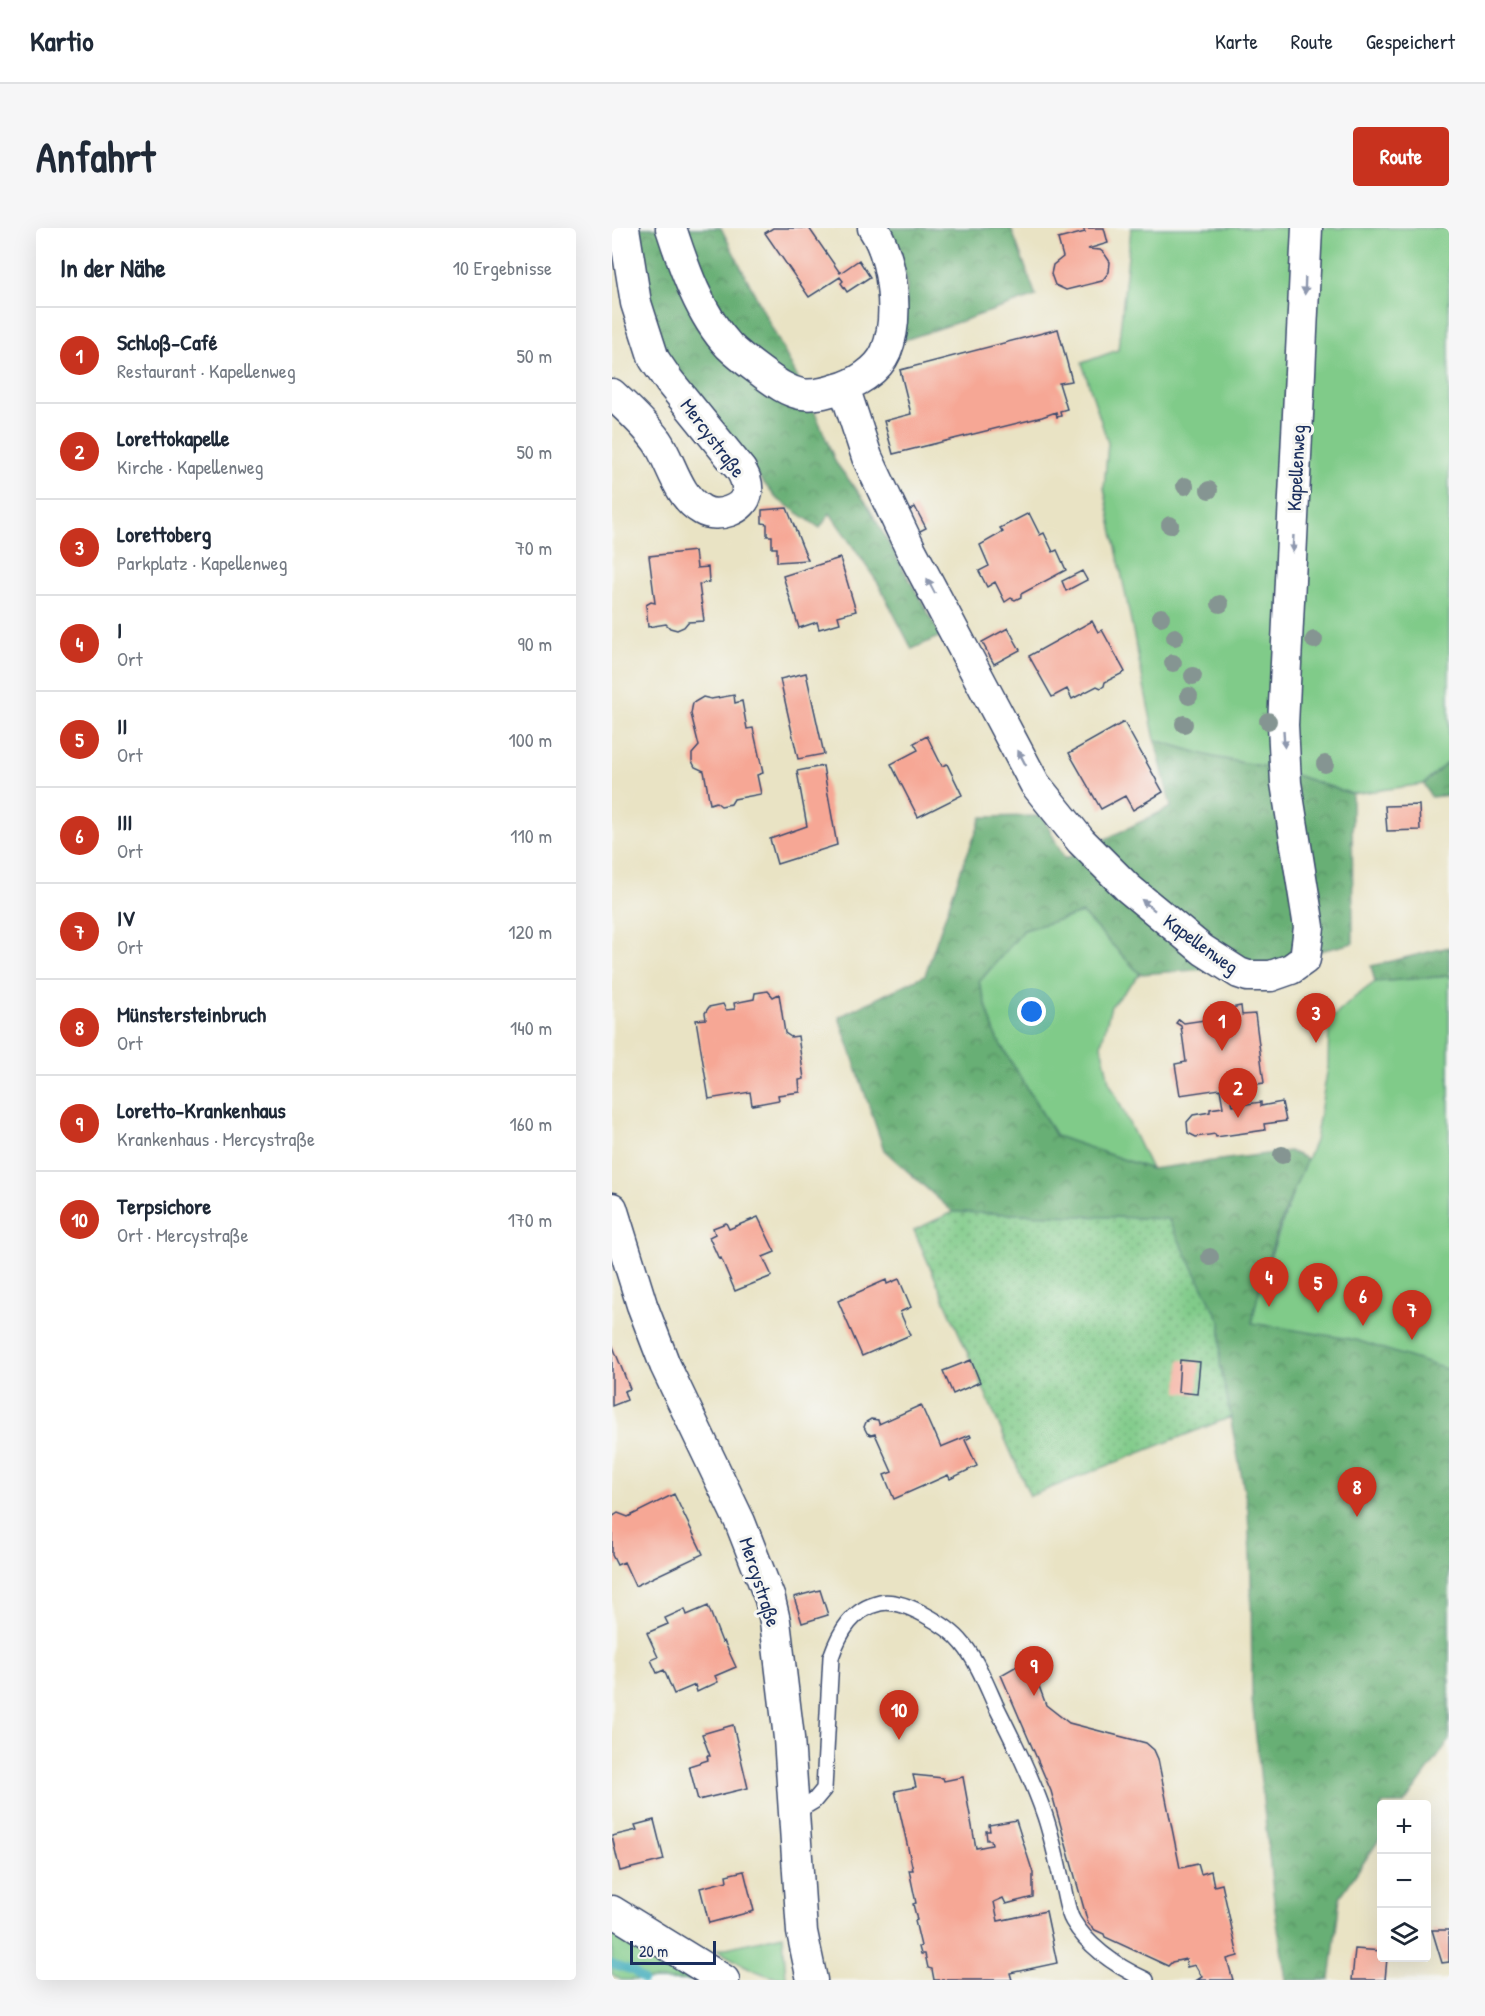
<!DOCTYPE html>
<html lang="de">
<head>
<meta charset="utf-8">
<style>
	:root { --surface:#fff; --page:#f6f6f7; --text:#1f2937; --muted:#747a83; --line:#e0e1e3; --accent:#c8321e }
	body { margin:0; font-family:"Patrick Hand",sans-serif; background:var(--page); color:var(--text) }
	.controls { position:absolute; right:18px; bottom:18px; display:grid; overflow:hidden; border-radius:6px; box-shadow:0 6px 24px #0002 }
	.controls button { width:54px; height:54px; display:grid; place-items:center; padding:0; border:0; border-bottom:2px solid var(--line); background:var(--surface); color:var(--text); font:30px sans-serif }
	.scale { position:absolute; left:18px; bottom:15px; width:86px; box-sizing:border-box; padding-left:6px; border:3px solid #1b2f5e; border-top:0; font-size:16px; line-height:21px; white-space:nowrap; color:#1b2f5e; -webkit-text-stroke:4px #f6f6f2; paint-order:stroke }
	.you { position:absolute; left:420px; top:784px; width:21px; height:21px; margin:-15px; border:4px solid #fff; border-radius:50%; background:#1a73e8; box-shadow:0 0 0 9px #1a73e833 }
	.badge { display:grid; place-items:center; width:39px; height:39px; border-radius:50%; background:var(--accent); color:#fff; font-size:20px; font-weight:700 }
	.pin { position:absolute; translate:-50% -50px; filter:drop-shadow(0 2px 3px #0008) }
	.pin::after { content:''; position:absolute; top:32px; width:21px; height:18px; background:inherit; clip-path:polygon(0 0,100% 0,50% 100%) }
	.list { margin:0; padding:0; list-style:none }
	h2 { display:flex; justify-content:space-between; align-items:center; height:78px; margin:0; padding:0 24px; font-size:26px }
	h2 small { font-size:20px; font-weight:400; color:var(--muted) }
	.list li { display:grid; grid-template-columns:39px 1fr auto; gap:18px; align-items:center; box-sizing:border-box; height:96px; padding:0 24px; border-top:2px solid var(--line) }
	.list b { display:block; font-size:22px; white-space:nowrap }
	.list p { margin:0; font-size:20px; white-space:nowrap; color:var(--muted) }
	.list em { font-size:20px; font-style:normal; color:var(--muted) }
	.icon { flex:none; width:33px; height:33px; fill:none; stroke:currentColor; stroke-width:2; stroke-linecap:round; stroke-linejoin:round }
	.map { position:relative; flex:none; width:837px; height:1752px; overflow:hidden; border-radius:6px }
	header { display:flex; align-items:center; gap:36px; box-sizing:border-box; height:84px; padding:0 30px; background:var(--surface); border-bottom:2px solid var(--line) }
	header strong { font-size:28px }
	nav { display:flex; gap:33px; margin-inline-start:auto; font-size:21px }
	.intro { display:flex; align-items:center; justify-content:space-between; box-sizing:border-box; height:144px; padding:0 36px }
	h1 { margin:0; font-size:42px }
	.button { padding:15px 27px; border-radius:6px; background:var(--accent); color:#fff; font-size:21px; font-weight:700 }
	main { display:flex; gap:36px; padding:0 36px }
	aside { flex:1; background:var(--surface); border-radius:6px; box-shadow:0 6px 24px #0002 }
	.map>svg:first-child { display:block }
	.green { fill:#80cb89; stroke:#4e7d74; stroke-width:1.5 }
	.forest { fill:url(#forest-crowns); stroke:#426f6a; stroke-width:1.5 }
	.garden { fill:url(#garden-dots); stroke:#4e7d74; stroke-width:1.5 }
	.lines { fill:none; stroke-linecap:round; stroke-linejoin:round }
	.stream { stroke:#3cabba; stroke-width:8 }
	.building { fill:#f6a795 }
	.service-casing { stroke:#3a4a6d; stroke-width:18 }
	.minor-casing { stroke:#3a4a6d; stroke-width:33 }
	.service { stroke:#fff; stroke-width:15 }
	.minor { stroke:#fff; stroke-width:30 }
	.tree { fill:#859592 }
	.oneway { fill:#8d97ae }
	.labels { text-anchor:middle; stroke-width:6; stroke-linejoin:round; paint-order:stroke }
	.street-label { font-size:20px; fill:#1b2f5e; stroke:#f6f6f2 }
</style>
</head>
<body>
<header>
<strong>Kartio</strong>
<nav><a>Karte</a><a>Route</a><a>Gespeichert</a></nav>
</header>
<div class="intro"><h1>Anfahrt</h1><a class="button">Route</a></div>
<main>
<aside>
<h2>In der Nähe<small>10 Ergebnisse</small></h2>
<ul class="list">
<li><span class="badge">1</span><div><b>Schloß-Café</b><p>Restaurant · Kapellenweg</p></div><em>50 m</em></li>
<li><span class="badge">2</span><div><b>Lorettokapelle</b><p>Kirche · Kapellenweg</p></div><em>50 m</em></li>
<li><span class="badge">3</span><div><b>Lorettoberg</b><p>Parkplatz · Kapellenweg</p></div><em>70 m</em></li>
<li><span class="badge">4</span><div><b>I</b><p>Ort</p></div><em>90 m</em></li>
<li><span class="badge">5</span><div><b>II</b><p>Ort</p></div><em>100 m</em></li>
<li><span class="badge">6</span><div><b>III</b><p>Ort</p></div><em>110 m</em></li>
<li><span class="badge">7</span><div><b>IV</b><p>Ort</p></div><em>120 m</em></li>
<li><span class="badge">8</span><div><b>Münstersteinbruch</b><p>Ort</p></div><em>140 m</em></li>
<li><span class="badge">9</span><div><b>Loretto-Krankenhaus</b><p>Krankenhaus · Mercystraße</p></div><em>160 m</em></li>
<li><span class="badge">10</span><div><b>Terpsichore</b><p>Ort · Mercystraße</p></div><em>170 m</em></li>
</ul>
</aside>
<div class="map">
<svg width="837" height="1752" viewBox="0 0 837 1752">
	<defs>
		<pattern id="forest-crowns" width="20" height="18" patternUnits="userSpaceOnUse" patternTransform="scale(1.5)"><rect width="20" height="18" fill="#68af75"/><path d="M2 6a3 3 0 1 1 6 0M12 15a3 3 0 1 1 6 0" fill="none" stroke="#558f63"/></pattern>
		<pattern id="garden-dots" width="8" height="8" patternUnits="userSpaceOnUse" patternTransform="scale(1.5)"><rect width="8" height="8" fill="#80cb89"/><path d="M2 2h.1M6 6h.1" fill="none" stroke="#68a573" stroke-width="1.8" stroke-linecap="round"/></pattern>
	</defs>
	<rect width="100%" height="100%" fill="#f6f6f2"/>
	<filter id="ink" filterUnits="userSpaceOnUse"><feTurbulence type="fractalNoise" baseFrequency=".0167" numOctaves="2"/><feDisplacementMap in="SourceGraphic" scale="12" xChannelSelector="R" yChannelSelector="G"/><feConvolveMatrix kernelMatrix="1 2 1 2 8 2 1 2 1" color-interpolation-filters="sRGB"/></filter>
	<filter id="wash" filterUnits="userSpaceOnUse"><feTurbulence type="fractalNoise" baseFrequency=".008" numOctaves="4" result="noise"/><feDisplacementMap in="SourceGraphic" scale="24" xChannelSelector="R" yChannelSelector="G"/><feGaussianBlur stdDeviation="1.35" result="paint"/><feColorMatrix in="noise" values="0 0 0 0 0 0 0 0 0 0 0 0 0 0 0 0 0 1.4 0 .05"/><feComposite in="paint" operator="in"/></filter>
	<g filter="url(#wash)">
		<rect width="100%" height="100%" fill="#e9e3c4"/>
		<!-- green -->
		<path class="green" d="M519,0H837V533L812,556L740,566L665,541L601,529L543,512L492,260L496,215L470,135L506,122Z
			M470,685L528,746L499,778L489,817L497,853L539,941L444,908L384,809L367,754L412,702Z
			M837,748V1142L640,1095L646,1064L684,956L703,913L716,839L717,793L743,769L763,754Z
			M0,1706L76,1750L79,1752H9L0,1746Z
			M171,1707L174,1750C155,1752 122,1732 105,1722Z"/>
		<!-- forest -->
		<path class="forest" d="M22,0H109L202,182L224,235L253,273L329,408L300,421L266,355L218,285L208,300L164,270L49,126Z
			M275,0H399L424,68L290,113L295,59L289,26Z
			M543,512L601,529L665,541L740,566L741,715L653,737L528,746L470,685L412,702L367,754L384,809L444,908L539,941L677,923L695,931C672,983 650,1039 640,1095L744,1112L837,1142V1513L792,1576H770L769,1609L728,1669L718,1752H674L663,1682L640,1472L639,1350L636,1282L608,1136L609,1095L556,991L341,984L272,922L227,789L313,747L349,642L370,589L430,588L453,631L559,579Z
			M837,533V567L819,569L812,556Z
			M837,719V748L763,754L759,738Z"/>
		<!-- garden -->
		<path class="garden" d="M341,984L556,991L609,1095L608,1136L619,1189L418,1268L302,1002Z"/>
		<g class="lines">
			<!-- stream -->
			<path class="stream" d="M0,1736L21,1743L31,1752"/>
		</g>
		<g id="blocks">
			<!-- building -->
			<path class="building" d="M161,0H197L228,45L247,32L258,49L235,64L229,55L231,53L228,49L197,69L153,5Z
				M471,0H492L496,15L476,21L488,22L492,25L498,34L497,44L490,53L454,62L443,57L439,46L441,37L451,29L446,11L473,4Z
				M446,101L460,153L447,155L455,181L448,183L449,188L445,189L444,184L430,189L281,226L272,193L299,186L288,142Z
				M303,279L314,300L306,304L295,284Z
				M175,280L190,318L196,332L165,334V320H160V308H155V296L150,295V282Z
				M417,285L428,307L432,305L441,324L445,322L454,342L409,366V369L403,372L399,370L393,374L383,354L375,359L367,343L377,338L368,317L391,304L388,300Z
				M83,323L85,340L96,339L97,354L87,356L92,393L76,394L72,399L65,402L58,400L54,396L36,399L34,377L39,374L43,375L37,328Z
				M228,330L244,383L226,388L228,395L207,401L205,394L187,400L171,348Z
				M470,343L475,352L454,363L450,353Z
				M480,393L486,404L490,402L513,444L493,454L492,458L489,460L485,458L460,471L455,461L440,469L417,428Z
				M396,400L408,422L382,436L370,414Z
				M194,445L212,526L186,531L168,451Z
				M122,467L123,475L130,473L135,501L141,500L151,545L145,547L149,566L122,571L119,576L109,578L104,574L98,576L92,543L83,539L80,533V526L87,518L79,486L80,480L81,475L91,469L99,471Z
				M512,494L551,564L521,582L513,568L489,581L457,525Z
				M315,508L330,538L335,536L350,567L306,589L279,536L306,522L302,515Z
				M211,538L225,617L165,636L158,611L195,598L185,543Z
				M807,577L808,602L775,603L773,578Z
				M156,763L161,769L167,766L173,805L179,809L186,808L192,851L187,852L188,864L166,867L167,872L140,877L138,864L97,871L84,792L94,791L93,785L97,779L111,776L114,782L123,781L122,775L142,771L143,765Z
				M629,778L630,787L643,786L652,855L617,860L621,878L649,874V878L670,874L674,893L652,896L653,902L604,909L603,906L584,909L576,905L575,894L581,887L598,884V881L611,879L608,861L568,867L563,836L574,834L569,798L564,795L567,791L572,795L607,790L604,783Z
				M146,989L163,1024L151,1029L160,1048L123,1063L109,1030L107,1031L97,1009L103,1006L101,1000L114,995L117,1001Z
				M287,1051L299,1079L288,1084L298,1107L250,1128L226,1073L274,1052L275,1056Z
				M0,1116L18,1161L12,1163L15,1172L0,1178Z
				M359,1132L368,1154L341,1166L331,1143Z
				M568,1132L588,1134L585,1166L566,1164Z
				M309,1177L321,1204L322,1203L329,1219L358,1207L359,1209L353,1212L365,1238L338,1251L336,1247L282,1271L272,1247L280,1244L263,1206L259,1207L255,1205L252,1199L254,1194L259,1191L266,1192L267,1196Z
				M62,1266L91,1326L23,1358L12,1334L5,1337L0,1327V1289L6,1285L16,1289Z
				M208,1362L216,1387L190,1395L182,1369Z
				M96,1378L110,1414L112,1413L124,1439L103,1448L106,1454L85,1464L83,1457L62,1466L52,1442L45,1445L39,1432L46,1429L35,1405L56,1396L53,1390L73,1381L75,1387Z
				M417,1431L434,1477L457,1495L534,1515L542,1522L546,1531L568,1640L586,1636L589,1646L599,1643L602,1658L610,1656L626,1728L615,1731L621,1752H585L590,1749L583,1737L575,1739L574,1731L560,1734L556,1738L493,1709L492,1706L483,1702L476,1695L439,1563L389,1447Z
				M121,1497L136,1560L86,1572L77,1538L96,1532L95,1528H98L90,1506Z
				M301,1547L331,1550L332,1553L351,1549L364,1620L380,1617L379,1612H375L374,1603H378L377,1597L404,1592L421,1645V1669L394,1676L391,1670L382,1674L386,1693L434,1683L445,1735L398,1745L400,1752H322L320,1741L316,1740L313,1726H309L307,1719L309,1718L303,1693L305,1692L301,1676L304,1675L297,1642H301L283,1563L304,1559Z
				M42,1592L52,1632L8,1643L0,1608L25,1602L23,1597Z
				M132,1643L142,1683L97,1695L88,1660L115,1653L114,1647Z
				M820,1702H837V1734L830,1735Z
				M743,1721L770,1723V1730H775L773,1752H740Z"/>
		</g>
	</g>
	<g filter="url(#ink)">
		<use href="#blocks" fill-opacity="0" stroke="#3a4a6d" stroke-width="1.5"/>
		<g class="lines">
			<defs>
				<path id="service" d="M182,1585L202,1573L212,1561L219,1429C228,1403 241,1381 268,1375C291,1370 337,1398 351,1416C365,1433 374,1456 383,1476C401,1512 420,1550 433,1588C441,1612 446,1638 452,1663C454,1672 456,1685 461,1693C477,1720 506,1739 534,1752"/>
				<path id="minor" d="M59,0C72,40 88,87 117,118C128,129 141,138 153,147C164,155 175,163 189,166C202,168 213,165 225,161C243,156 266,143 274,124C288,90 281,30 261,0
					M232,159L255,229L299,322L423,556L469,613L516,660L591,722L627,745L636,748H659L679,741L693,731L697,699L674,555L671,497L695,0
					M0,166C15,180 32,195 45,213C60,235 65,268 90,282C105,291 133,282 135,264C136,255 133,249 129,242L57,153L42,131L24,75L12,0
					M0,980L30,1077L53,1137L128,1294L158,1371L163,1393L177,1510L190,1704L200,1752
					M0,1683L112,1752"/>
			</defs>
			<!-- service casing -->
			<use href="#service" class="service-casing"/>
			<!-- minor casing -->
			<use href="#minor" class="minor-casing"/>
			<!-- service -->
			<use href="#service" class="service"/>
			<!-- minor -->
			<use href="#minor" class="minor"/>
		</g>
		<!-- trees -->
		<g class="tree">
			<circle cx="573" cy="258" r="9"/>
			<circle cx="597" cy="262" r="9"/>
			<circle cx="558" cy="297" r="9"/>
			<circle cx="608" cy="376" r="9"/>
			<circle cx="549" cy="389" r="9"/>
			<circle cx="563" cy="409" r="9"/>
			<circle cx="702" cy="412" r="9"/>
			<circle cx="561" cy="435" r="9"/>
			<circle cx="581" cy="448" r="9"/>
			<circle cx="577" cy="468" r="9"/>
			<circle cx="656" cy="493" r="9"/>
			<circle cx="572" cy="496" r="9"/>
			<circle cx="713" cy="536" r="9"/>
			<circle cx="670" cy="927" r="9"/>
			<circle cx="598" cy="1029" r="9"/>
		</g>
		<!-- one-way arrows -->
		<defs><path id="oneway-solid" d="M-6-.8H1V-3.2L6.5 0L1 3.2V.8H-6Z" transform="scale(1.5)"/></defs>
		<g class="oneway">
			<use href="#oneway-solid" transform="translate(693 58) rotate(92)"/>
			<use href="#oneway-solid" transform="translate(681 316) rotate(93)"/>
			<use href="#oneway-solid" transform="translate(319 358) rotate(-118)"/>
			<use href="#oneway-solid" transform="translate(672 511) rotate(87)"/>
			<use href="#oneway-solid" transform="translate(410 530) rotate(-118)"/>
			<use href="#oneway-solid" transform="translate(536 677) rotate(-141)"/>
		</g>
	</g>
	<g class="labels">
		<!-- street labels -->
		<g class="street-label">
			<text transform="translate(101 210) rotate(53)" y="7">Mercystraße</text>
			<text transform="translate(684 240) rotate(-87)" y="7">Kapellenweg</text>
			<text transform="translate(589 716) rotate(36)" y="7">Kapellenweg</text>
			<text transform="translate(148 1354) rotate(72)" y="7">Mercystraße</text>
		</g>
	</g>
</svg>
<div class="controls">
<button>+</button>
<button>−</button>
<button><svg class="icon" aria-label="layers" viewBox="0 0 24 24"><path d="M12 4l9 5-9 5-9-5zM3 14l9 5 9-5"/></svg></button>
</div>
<div class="scale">20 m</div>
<div class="you"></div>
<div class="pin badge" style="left:610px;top:823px">1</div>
<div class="pin badge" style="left:626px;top:890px">2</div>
<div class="pin badge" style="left:704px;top:815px">3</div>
<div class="pin badge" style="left:657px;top:1079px">4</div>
<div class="pin badge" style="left:706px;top:1085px">5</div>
<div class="pin badge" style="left:751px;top:1098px">6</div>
<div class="pin badge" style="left:800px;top:1112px">7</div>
<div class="pin badge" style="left:745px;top:1289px">8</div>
<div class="pin badge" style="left:422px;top:1468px">9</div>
<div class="pin badge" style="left:287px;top:1512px">10</div>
</div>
</main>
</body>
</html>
